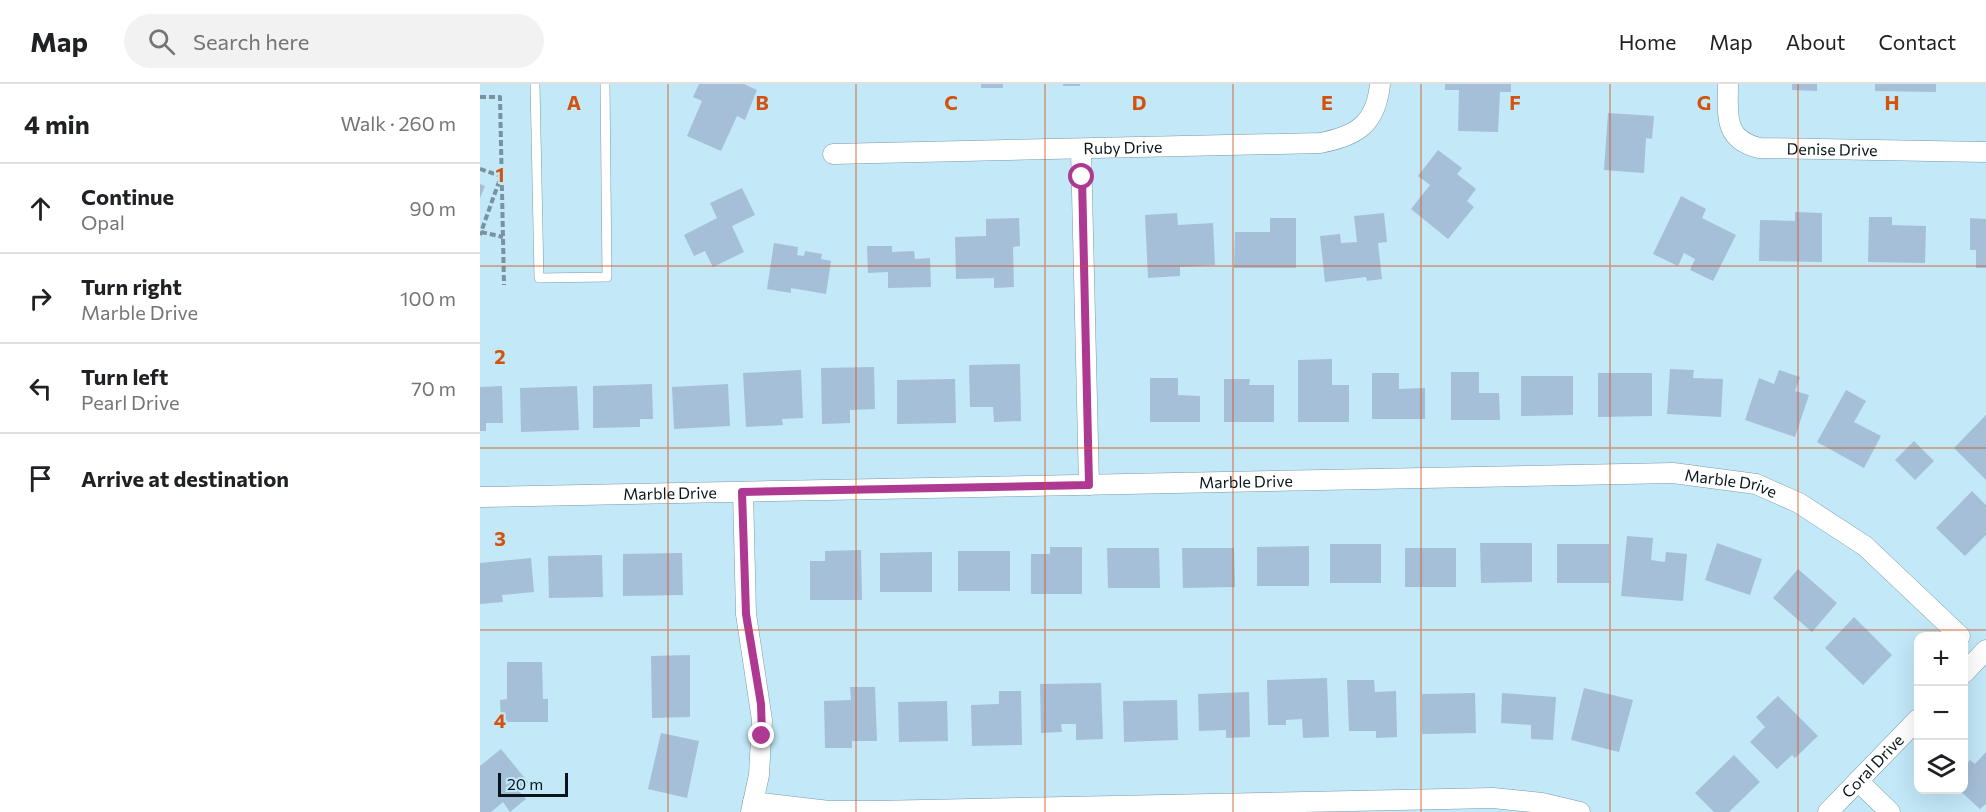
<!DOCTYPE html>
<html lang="en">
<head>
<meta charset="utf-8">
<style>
	:root { --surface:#fff; --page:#f2f2f2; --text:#202124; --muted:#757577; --line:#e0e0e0 }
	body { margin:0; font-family:Commissioner,sans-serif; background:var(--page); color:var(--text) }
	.controls { position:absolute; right:18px; bottom:18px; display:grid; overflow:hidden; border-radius:12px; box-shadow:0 6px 24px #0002 }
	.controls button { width:54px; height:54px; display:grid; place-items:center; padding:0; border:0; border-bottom:2px solid var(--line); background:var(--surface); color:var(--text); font:30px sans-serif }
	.scale { position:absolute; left:18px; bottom:15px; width:70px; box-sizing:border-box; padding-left:6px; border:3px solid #08161c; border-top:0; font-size:16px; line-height:21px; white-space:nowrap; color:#08161c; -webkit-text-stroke:4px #c3e8f8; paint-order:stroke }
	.stop { position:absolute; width:18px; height:18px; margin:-14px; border:4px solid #ad3992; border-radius:50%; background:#fff }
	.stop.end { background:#ad3992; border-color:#fff; box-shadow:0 2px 6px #0008 }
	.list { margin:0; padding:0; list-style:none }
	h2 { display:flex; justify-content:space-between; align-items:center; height:78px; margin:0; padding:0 24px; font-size:26px }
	h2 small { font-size:20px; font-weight:400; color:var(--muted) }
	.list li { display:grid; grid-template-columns:39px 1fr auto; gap:18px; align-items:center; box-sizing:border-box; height:90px; padding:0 24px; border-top:2px solid var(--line) }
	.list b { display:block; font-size:22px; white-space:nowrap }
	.list p { margin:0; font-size:20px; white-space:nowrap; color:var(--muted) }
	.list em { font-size:20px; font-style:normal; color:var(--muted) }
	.icon { flex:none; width:33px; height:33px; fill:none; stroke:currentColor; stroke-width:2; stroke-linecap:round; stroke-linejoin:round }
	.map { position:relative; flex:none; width:1506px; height:728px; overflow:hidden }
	header { display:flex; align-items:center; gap:36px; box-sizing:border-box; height:84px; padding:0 30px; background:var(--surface); border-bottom:2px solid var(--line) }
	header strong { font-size:28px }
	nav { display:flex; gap:33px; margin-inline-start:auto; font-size:21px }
	.search { width:420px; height:54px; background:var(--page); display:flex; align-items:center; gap:15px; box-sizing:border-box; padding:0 21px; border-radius:33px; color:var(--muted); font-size:22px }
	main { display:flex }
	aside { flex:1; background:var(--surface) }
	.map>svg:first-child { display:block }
	.building { fill:#a6bfd8 }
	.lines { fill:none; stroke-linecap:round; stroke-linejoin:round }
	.lane-casing { stroke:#779ba9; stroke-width:10 }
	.street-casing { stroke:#779ba9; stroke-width:21 }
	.path { stroke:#78939f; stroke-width:4; stroke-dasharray:6 3; stroke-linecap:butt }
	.lane { stroke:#fff; stroke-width:9 }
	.street { stroke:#fff; stroke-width:20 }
	.route { stroke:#ad3992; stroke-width:8 }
	.grid { fill:none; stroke:#d2520e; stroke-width:1.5; stroke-opacity:0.55 }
	.labels { text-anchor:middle; stroke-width:4.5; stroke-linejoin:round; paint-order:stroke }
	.street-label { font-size:16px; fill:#08161c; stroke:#c3e8f8 }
	.grid-label { font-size:20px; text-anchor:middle; font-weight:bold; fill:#d2520e; stroke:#c3e8f8; stroke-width:4.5; stroke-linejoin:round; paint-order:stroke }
</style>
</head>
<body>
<header>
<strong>Map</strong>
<div class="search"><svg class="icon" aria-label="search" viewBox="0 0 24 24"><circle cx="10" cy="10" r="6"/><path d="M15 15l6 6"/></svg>Search here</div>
<nav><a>Home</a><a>Map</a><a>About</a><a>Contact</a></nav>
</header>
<main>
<aside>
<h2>4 min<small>Walk · 260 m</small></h2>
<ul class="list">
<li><svg class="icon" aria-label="ahead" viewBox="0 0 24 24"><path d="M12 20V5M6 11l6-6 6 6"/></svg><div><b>Continue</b><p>Opal</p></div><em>90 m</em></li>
<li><svg class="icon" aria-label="right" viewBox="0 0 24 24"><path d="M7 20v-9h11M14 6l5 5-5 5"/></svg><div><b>Turn right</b><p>Marble Drive</p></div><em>100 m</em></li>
<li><svg class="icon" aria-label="left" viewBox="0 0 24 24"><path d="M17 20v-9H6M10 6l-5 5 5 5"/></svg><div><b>Turn left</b><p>Pearl Drive</p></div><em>70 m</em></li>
<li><svg class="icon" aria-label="arrive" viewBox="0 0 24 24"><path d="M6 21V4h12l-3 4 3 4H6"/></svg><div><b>Arrive at destination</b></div></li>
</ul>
</aside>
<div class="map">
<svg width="1506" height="728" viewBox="0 0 1506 728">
	<rect width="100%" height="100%" fill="#c3e8f8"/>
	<!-- building -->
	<path class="building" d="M219,0H264L277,6L265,36L257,32L241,67L207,52L222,17L213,13Z
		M501,0H523V4H501Z
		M583,0H600V2H583Z
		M965,0H1031V8H1020L1018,48L978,47L979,6H965Z
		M1312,0H1337V7L1312,6Z
		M1395,0H1456V8L1395,7Z
		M1128,29L1174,32L1172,55L1166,54L1164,89L1124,86Z
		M958,66L982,84L977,90L996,105L987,117L994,123L968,155L931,125L950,101L938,92Z
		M0,100L5,102L0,114Z
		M262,104L275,131L252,142L264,168L233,183L225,167L214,172L204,151L237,134L230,119Z
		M1201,112L1226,125L1222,134L1256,151L1233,197L1210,186L1215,175L1204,169L1198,182L1173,170Z
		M1315,128L1342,129V178L1279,177L1280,136L1315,137Z
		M697,129L698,141L733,139L735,181L700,183V192L668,194L665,131Z
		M904,129L907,158L898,159L902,195L887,197L886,193L845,198L840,152L860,150L861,159L877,158L874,132Z
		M1389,133H1412V141L1446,142L1445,179L1388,178Z
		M539,134L540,162L533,163L534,203L514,204V194L476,195L475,153L506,152V135Z
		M790,134H816V184H754L755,148H790Z
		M1490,134L1506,135V184H1496V166H1490Z
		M294,159L318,163L317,171L324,172L325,167L342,170L341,175L351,177L346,210L311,204V209L287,205Z
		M387,162H412V168L434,167L435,175L450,174L451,203L408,204V188L388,189Z
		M852,275V301H869V338H818V276Z
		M540,280L541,337L514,338L513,323H490L489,281Z
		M394,283L395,325L370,326V339L342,340L341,284Z
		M1190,285L1214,286L1213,294L1243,295L1241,333L1187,330Z
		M321,286L323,334L302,335L303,341L266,343L263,289Z
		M1299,286L1320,293L1315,307L1329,311L1315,353L1265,336L1279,294L1294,300Z
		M971,288H999V309H1019L1020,336H971Z
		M892,289H919V305L945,304V335H892Z
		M1118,289H1172V332L1118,333Z
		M1041,292H1093V331L1041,332Z
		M670,294H698V311L720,312V338H670Z
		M475,295L476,339L417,340V296Z
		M744,295H770L769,301H794V338H744Z
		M172,300L173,335H160V343L113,344V302Z
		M248,300L250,342L194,345L192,303Z
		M22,302L23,339H6V347H0V303Z
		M97,302L99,346L41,348L40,304Z
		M1366,306L1386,317L1374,338L1401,352L1384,384L1337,358Z
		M1506,331V396L1474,364Z
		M1434,357L1454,377L1435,396L1415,376Z
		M1492,407L1506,421V451L1485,472L1456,444Z
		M1147,452L1173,454L1171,476L1185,478L1186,468L1207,470L1203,517L1141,512Z
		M1000,459H1052V498L1001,499Z
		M1237,459L1282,475L1270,511L1225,496Z
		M850,460H901V499H850Z
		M1077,460H1129V499H1077Z
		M829,462V502H777V463Z
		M570,463H602V510H551V470H570Z
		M627,464H679L680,504H628Z
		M702,464H754L755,503L703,504Z
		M925,464H976V503H925Z
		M381,466L382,516H330V477H345V467Z
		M478,467H530V507H478Z
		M452,468V508H400V469Z
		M202,469L203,511L143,512V470Z
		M122,471L123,513L69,514L68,472Z
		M51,474L54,508L22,511L23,518L0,520V479Z
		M1318,485L1357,519L1332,548L1293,514Z
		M1374,533L1412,571L1383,601L1345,564Z
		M210,571V633L172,634L171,572Z
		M27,578H62L63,615H68V638H21L20,616L27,615Z
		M847,594L849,653L823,654L822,635L806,636V641H788L787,596Z
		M867,596H894L895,608L916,607L917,653L896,654V647H869Z
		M621,599L623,655L596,656V640H581L582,648L561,649L560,600Z
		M370,603H395L397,657H372V664H345L344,617L371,616Z
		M1104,604L1153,616L1139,668L1091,656Z
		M519,607H541L542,661L492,662L491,621L519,620Z
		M769,608L770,653L746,654V646L719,647L718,610Z
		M995,609L996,649L942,650V610Z
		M1022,609L1076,613L1073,656L1051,655V641L1021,639Z
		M1298,612L1338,652L1315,674L1312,671L1297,685L1270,658L1285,643L1276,633Z
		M697,616L698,656L644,658L643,617Z
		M467,617L468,657L419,658L418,618Z
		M181,649L219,657L207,714L168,705Z
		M21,665L48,698L38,706L46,715L30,728L23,718L11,728H0V682Z
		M1506,668V720L1500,725L1479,706H1484V683L1490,676L1495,680Z
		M1254,671L1280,698L1249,728H1234L1215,709Z"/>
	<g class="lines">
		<defs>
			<path id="lane" d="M55,0L59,194L127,193L125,0"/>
			<g id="street">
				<path id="s1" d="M1248,0C1248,31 1243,55 1279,64L1506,68"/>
				<path d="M601,65L609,401"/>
				<path id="s2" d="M353,70L840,59C877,52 896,40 900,0"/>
				<path d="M263,408L266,530L282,636L279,691L271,728"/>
				<path id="s3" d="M0,413L1193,389L1276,400L1319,419L1385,462L1480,552"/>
				<path d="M1484,589L1506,566"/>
				<path d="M1378,697L1410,728"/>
				<path d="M273,718L349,727H395L1013,714L1062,719L1100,728"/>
				<path id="s4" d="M1348,728L1438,635"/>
			</g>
		</defs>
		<!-- lane casing -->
		<use href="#lane" class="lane-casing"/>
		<!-- street casing -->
		<use href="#street" class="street-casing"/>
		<!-- path -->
		<path class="path" d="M0,13H20L24,201
			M0,85L21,92L0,151
			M1,148L23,153"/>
		<!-- lane -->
		<use href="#lane" class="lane"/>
		<!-- street -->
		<use href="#street" class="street"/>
	</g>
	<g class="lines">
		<!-- route -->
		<path class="route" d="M282,652L281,620L266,530L262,408L609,401L602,93"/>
	</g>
	<!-- grid -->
	<path class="grid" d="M188,0V728M376,0V728M565,0V728M753,0V728M941,0V728M1130,0V728M1318,0V728M0,182H1506M0,364H1506M0,546H1506"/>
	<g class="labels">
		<!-- street labels -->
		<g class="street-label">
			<text dy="6" stroke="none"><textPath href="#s2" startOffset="290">Ruby Drive</textPath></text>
			<text dy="6" stroke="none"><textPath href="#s1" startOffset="153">Denise Drive</textPath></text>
			<text dy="6" stroke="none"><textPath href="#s3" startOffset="766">Marble Drive</textPath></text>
			<text dy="6" stroke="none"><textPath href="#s3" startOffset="1252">Marble Drive</textPath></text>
			<text dy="6" stroke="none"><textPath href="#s3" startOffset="190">Marble Drive</textPath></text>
			<text dy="6" stroke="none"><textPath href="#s4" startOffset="64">Coral Drive</textPath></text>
		</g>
	</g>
	<g class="grid-label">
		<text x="94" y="26">A</text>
		<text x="282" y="26">B</text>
		<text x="471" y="26">C</text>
		<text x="659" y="26">D</text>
		<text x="847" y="26">E</text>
		<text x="1035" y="26">F</text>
		<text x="1224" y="26">G</text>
		<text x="1412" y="26">H</text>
		<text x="20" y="98">1</text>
		<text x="20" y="280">2</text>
		<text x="20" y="462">3</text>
		<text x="20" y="644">4</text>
	</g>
</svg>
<div class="controls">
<button>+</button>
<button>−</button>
<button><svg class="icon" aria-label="layers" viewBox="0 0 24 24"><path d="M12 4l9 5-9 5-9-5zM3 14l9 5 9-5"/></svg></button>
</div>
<div class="scale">20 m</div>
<div class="stop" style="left:602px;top:93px"></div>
<div class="stop end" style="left:282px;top:652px"></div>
</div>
</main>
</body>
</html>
